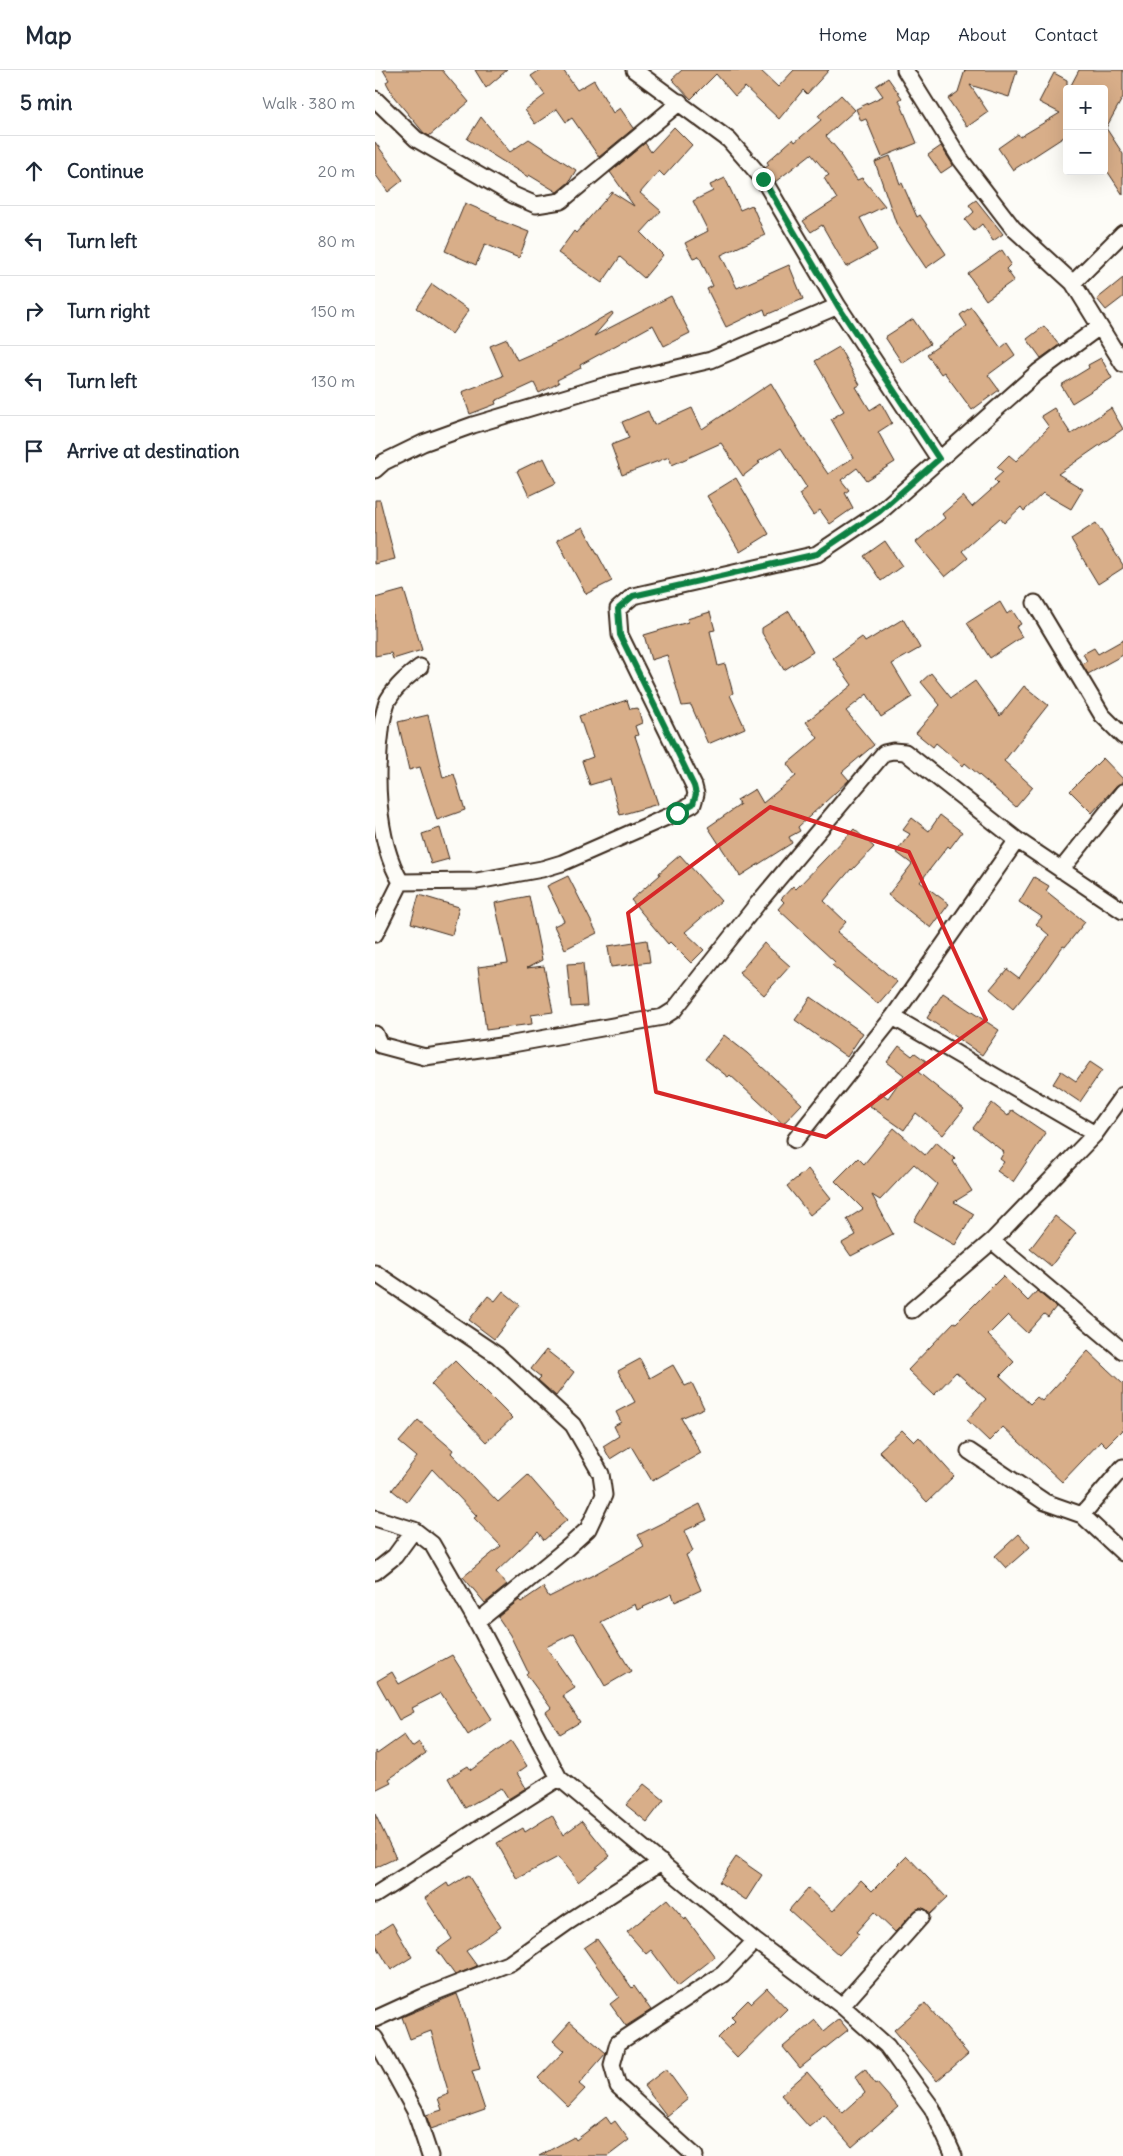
<!DOCTYPE html>
<html lang="en">
<head>
<meta charset="utf-8">
<style>
	:root { --surface:#fff; --page:#f2f2f3; --text:#1f2937; --muted:#747a83; --line:#e0e1e3 }
	body { margin:0; font-family:Delius,sans-serif; background:var(--page); color:var(--text) }
	.controls { position:absolute; right:15px; top:15px; display:grid; overflow:hidden; border-radius:5px; box-shadow:0 5px 20px #0002 }
	.controls button { width:45px; height:45px; display:grid; place-items:center; padding:0; border:0; border-bottom:1px solid var(--line); background:var(--surface); color:var(--text); font:25px sans-serif }
	.stop { position:absolute; width:15px; height:15px; margin:-11px; border:4px solid #0b8043; border-radius:50%; background:#fff }
	.stop.end { background:#0b8043; border-color:#fff; box-shadow:0 1px 5px #0008 }
	.list { margin:0; padding:0; list-style:none }
	h2 { display:flex; justify-content:space-between; align-items:center; height:65px; margin:0; padding:0 20px; font-size:21px }
	h2 small { font-size:16px; font-weight:400; color:var(--muted) }
	.list li { display:grid; grid-template-columns:32px 1fr auto; gap:15px; align-items:center; box-sizing:border-box; height:70px; padding:0 20px; border-top:1px solid var(--line) }
	.list b { display:block; font-size:19px; white-space:nowrap }
	.list em { font-size:16px; font-style:normal; color:var(--muted) }
	.icon { flex:none; width:28px; height:28px; fill:none; stroke:currentColor; stroke-width:2; stroke-linecap:round; stroke-linejoin:round }
	.map { position:relative; flex:none; width:748px; height:2086px; overflow:hidden }
	header { display:flex; align-items:center; gap:30px; box-sizing:border-box; height:70px; padding:0 25px; background:var(--surface); border-bottom:1px solid var(--line) }
	header strong { font-size:24px }
	nav { display:flex; gap:28px; margin-inline-start:auto; font-size:18px }
	main { display:flex }
	aside { flex:1; background:var(--surface) }
	.map>svg:first-child { display:block }
	.building { fill:#d8ae89; stroke:#3b2a1e }
	.lines { fill:none; stroke-linecap:round; stroke-linejoin:round }
	.street-casing { stroke:#3b2a1e; stroke-width:19 }
	.street { stroke:#fdfcf7; stroke-width:15 }
	.route { stroke:#0b8043; stroke-width:6 }
	.marked { fill:none; stroke:#d62828; stroke-width:4; stroke-linejoin:round }
</style>
</head>
<body>
<header>
<strong>Map</strong>
<nav><a>Home</a><a>Map</a><a>About</a><a>Contact</a></nav>
</header>
<main>
<aside>
<h2>5 min<small>Walk · 380 m</small></h2>
<ul class="list">
<li><svg class="icon" aria-label="ahead" viewBox="0 0 24 24"><path d="M12 20V5M6 11l6-6 6 6"/></svg><div><b>Continue</b></div><em>20 m</em></li>
<li><svg class="icon" aria-label="left" viewBox="0 0 24 24"><path d="M17 20v-9H6M10 6l-5 5 5 5"/></svg><div><b>Turn left</b></div><em>80 m</em></li>
<li><svg class="icon" aria-label="right" viewBox="0 0 24 24"><path d="M7 20v-9h11M14 6l5 5-5 5"/></svg><div><b>Turn right</b></div><em>150 m</em></li>
<li><svg class="icon" aria-label="left" viewBox="0 0 24 24"><path d="M17 20v-9H6M10 6l-5 5 5 5"/></svg><div><b>Turn left</b></div><em>130 m</em></li>
<li><svg class="icon" aria-label="arrive" viewBox="0 0 24 24"><path d="M6 21V4h12l-3 4 3 4H6"/></svg><div><b>Arrive at destination</b></div></li>
</ul>
</aside>
<div class="map">
<svg width="748" height="2086" viewBox="0 0 748 2086">
	<rect width="100%" height="100%" fill="#fdfcf7"/>
	<filter id="ink" filterUnits="userSpaceOnUse"><feTurbulence type="fractalNoise" baseFrequency=".02" numOctaves="2"/><feDisplacementMap in="SourceGraphic" scale="10" xChannelSelector="R" yChannelSelector="G"/><feConvolveMatrix kernelMatrix="1 2 1 2 8 2 1 2 1" color-interpolation-filters="sRGB"/></filter>
	<g filter="url(#ink)">
		<!-- building -->
		<path class="building" d="M8,0H67L94,32L54,66L49,63L19,27L11,12L14,10Z
			M100,0H132L111,18Z
			M165,0H188L202,20L219,10L238,43L245,38L259,58L224,87L197,48L191,52L182,39L160,54L150,40L170,25L156,6Z
			M307,0H385L403,17L419,0H454L432,24L428,20L404,49L370,17L360,26L341,4L316,29L297,9Z
			M590,0H642L634,27L595,15L613,42L592,57L573,29L583,22Z
			M704,0H748V27L731,58L748,84V125L729,96V19H694Z
			M679,3L692,10V65L638,100L623,78L643,64L645,67L685,43L664,32Z
			M513,8L527,28L524,30L542,73L507,87L491,49L486,51L481,39L508,26L501,16Z
			M466,25L480,40L451,66L467,85L466,86L482,110L487,108L510,136L485,148L502,180L471,197L447,155L436,162L428,151L462,129L449,108L454,105L436,84L400,112L390,98L394,95L392,92L418,69L420,72L446,50L443,46Z
			M106,47L135,82L154,69L201,100L194,112L182,122L154,105L153,107L92,69Z
			M299,57L317,75L289,106L284,101L265,123L286,141L266,163L288,185L269,208L245,187L227,213L183,183L199,161L201,163L237,122L259,136L235,102L270,73L276,82Z
			M0,72L28,110L13,122L0,104Z
			M566,76L578,95L566,103L553,85Z
			M515,86L525,114L527,113L542,147L545,145L571,184L551,198L521,153L500,92Z
			M350,108L365,140L377,135L390,165L346,185L362,218L414,195L428,229L391,245L389,239L351,257L332,219L338,216L324,186L318,188L310,173L333,161L318,131L338,121L335,115Z
			M601,130L628,164L618,171L607,154L599,161L590,150L599,142L594,135Z
			M90,133L122,147L121,149L154,162L144,188L110,174L101,195L70,181Z
			M627,180L636,194L631,199L639,210L611,230L593,204Z
			M748,208V227L731,240L722,229Z
			M57,214L94,240L77,264L41,238Z
			M296,226L315,263L289,276L278,255L205,295L206,298L182,310L184,313L164,323L159,313L120,331L121,334L95,344L87,322L128,306L115,276L132,269L142,290L192,268L237,242L238,244L219,266Z
			M596,237L626,278L632,273L640,285L613,305L624,320L597,340L569,302L566,304L552,284L592,256L585,245Z
			M538,249L555,274L527,293L510,267Z
			M669,256L684,275L666,288L652,269Z
			M464,277L485,315L481,317L495,340L506,333L517,353L503,362L520,392L491,410L482,398L466,410L474,420L470,423L478,438L455,454L445,440L438,445L424,424L432,418L406,378L383,392L385,393L368,406L346,373L297,395L294,387L247,405L236,375L254,368L247,352L273,341L279,355L317,338L327,359L396,313L429,369L453,404L478,388L456,349L469,341L440,291Z
			M726,288L737,308L697,333L686,315L714,298L713,295Z
			M679,338L696,364L736,338L748,359L683,404L708,419L696,439L668,423L649,441L646,437L629,453L625,448L587,481L593,488L570,507L541,472L570,448L567,444L588,426L597,437L623,414L619,410L628,402L622,397L634,385L641,391L674,357L666,346Z
			M169,388L181,413L154,426L142,401Z
			M361,408L394,464L365,482L332,426Z
			M0,430H5L20,489L0,494Z
			M721,453L748,495V498L723,514L696,469Z
			M208,457L237,511L211,524L182,470Z
			M510,471L527,496L506,511L489,486Z
			M29,520L47,580L18,589L16,583L0,586V528Z
			M625,532L632,544L637,540L646,554L641,557L647,567L615,588L592,553Z
			M414,541L438,582L409,600L387,563V558Z
			M335,542L340,560L335,561L343,596L350,594L358,623L355,625L370,658L333,674L316,635L307,636L292,585L276,590L269,565L313,552L312,549Z
			M528,549L545,578L517,594L537,627L506,647L492,624L471,641L499,675L467,702L474,710L423,757L425,761L414,767L417,773L365,806L333,757L365,735L362,730L380,719L388,733L421,706L412,694L443,668L431,652L477,615L458,588L487,567L490,572Z
			M748,570V585L713,604L707,594L712,591L708,584L719,578L723,584Z
			M556,603L576,628L600,611L625,646L649,616L673,635L629,691L658,717L641,737L590,693L588,696L561,673L558,677L541,663L565,635L546,612Z
			M252,630L255,639L263,638L267,653L260,656L263,665L260,666L283,734L245,745L235,709L215,715L207,691L218,687L204,646Z
			M53,645L68,708L79,704L90,740L62,750L45,697L34,700L23,652Z
			M728,688L748,709V712L741,716L717,743L695,721Z
			M565,745L587,762L575,778L573,776L545,812L574,834L556,858L513,825L537,794L521,782L535,764L528,760L537,748L554,761Z
			M65,758L74,789L56,794L47,764Z
			M479,759L499,777L477,800L476,799L449,831L471,852L462,862L522,912L503,934L457,895L460,892L403,839L409,832L406,829L418,816L421,819Z
			M305,785L346,831L310,862L329,880L316,893L295,872L293,874L256,830L285,805L284,803Z
			M193,806L222,863L190,879L179,856L189,851L172,816Z
			M659,807L674,816L671,821L710,852L690,877L688,876L664,910L663,909L638,939L615,919L632,899L644,908L674,865L661,854L667,847L644,832Z
			M44,825L84,837L77,865L36,853Z
			M154,826L167,890L152,898L169,896L178,942L156,945L157,954L111,960L103,897L133,893L120,833Z
			M272,870L275,892L236,897L233,876Z
			M389,873L415,896L389,925L364,903Z
			M208,893L212,936L196,937L192,894Z
			M568,923L624,960L607,985L552,948Z
			M436,927L488,963L472,987L420,950Z
			M349,965L372,983L427,1034L408,1054L355,1005L353,1007L330,989Z
			M524,976L537,986L540,983L551,991L543,1002L589,1039L568,1065L541,1043L529,1060L495,1036L505,1022L513,1028L529,1005L512,992Z
			M715,992L727,1000L705,1032L678,1014L686,1001L701,1011Z
			M617,1033L633,1046L637,1040L671,1063L638,1112L622,1101L629,1092L625,1089L629,1082L598,1058Z
			M519,1058L550,1085L561,1072L580,1089L578,1091L597,1121L579,1132L599,1144L580,1175L539,1151L562,1114L539,1094L505,1130L497,1125L518,1164L476,1186L467,1173L481,1165L472,1149L488,1139L460,1111L483,1088L489,1094Z
			M433,1099L456,1128L435,1145L412,1116Z
			M680,1146L701,1163L676,1196L655,1179Z
			M628,1206L653,1231L662,1221L681,1237L673,1247L669,1244L652,1263L633,1245L613,1265L639,1292L625,1306L655,1334L662,1327L667,1331L713,1281L748,1314V1359L731,1376L726,1371L687,1412L628,1357L614,1371L592,1350L611,1329L581,1302L559,1325L533,1300L579,1252L581,1253Z
			M128,1221L145,1235L119,1269L94,1250L113,1226L120,1231Z
			M171,1280L199,1302L181,1326L163,1310L166,1307L156,1299Z
			M265,1289L275,1308L298,1295L310,1316L317,1313L329,1338L306,1348L326,1383L277,1411L256,1376L235,1389L228,1376L244,1366L239,1356L246,1352L241,1342L260,1332L243,1301Z
			M80,1291L137,1348L111,1372L56,1314Z
			M43,1350L78,1380L76,1383L123,1432L153,1405L192,1450L169,1470L163,1462L121,1502L132,1515L110,1533L88,1507L126,1476L99,1448L102,1446L57,1399L32,1432L17,1420L42,1387L24,1372Z
			M527,1360L539,1372L544,1367L579,1406L552,1432L504,1381Z
			M325,1434L332,1450L309,1461L318,1481L311,1485L326,1520L300,1532L297,1524L262,1540L260,1534L226,1552L256,1601L230,1616L199,1563L171,1577L200,1618L188,1626L205,1652L185,1664L171,1642L176,1638L151,1604L153,1602L135,1565L123,1547L144,1530L146,1532L168,1517L174,1527L220,1504L269,1476L263,1465Z
			M644,1464L655,1477L631,1498L620,1486Z
			M77,1585L117,1649L93,1665L66,1623L37,1638L39,1642L24,1650L2,1611L17,1602L24,1614Z
			M29,1665L37,1677L44,1672L51,1683L14,1709L16,1712L0,1720V1681L2,1684Z
			M136,1671L152,1696L142,1703L151,1718L133,1729L126,1718L90,1738L73,1708L93,1696L96,1700Z
			M269,1714L289,1730L272,1752L251,1735Z
			M0,1744L21,1788L0,1798Z
			M177,1745L188,1765L207,1751L235,1786L203,1812L183,1787L142,1809L122,1773L148,1758L150,1762Z
			M532,1786L572,1828L555,1844L552,1840L545,1837L520,1862L499,1842L481,1862L484,1864L464,1885L414,1840L433,1818L458,1841L486,1810L497,1821Z
			M361,1787L387,1805L371,1830L344,1812Z
			M93,1805L126,1857L91,1881L102,1896L80,1905L62,1880L77,1869L50,1828L72,1813L74,1817Z
			M292,1829L310,1850L311,1848L340,1887L303,1916L276,1880L271,1884L252,1862Z
			M17,1853L37,1887L16,1900L0,1873V1864Z
			M222,1869L257,1918L259,1916L276,1940L251,1956L235,1934L244,1927L209,1878Z
			M392,1918L412,1939L362,1988L343,1968L360,1951L356,1947L373,1930L376,1933Z
			M82,1924L91,1948L105,1999L97,2001L110,2040L56,2059L51,2045L67,2040L63,2028L74,2024L56,1961L35,1969L27,1947Z
			M550,1933L593,1984L562,2011L519,1960Z
			M464,1949L473,1960L425,1998L408,1977L440,1950L449,1961Z
			M195,1952L231,1983L204,2014L210,2019L193,2037L163,2008L189,1981L178,1971Z
			M291,1999L313,2029L292,2046L269,2016Z
			M490,1999L500,2014L502,2013L523,2037L477,2077L449,2045L434,2057L406,2025L432,2002L468,2043L490,2023L480,2007Z
			M231,2047L236,2054L240,2051L254,2070L233,2086H164L199,2067L201,2070Z"/>
		<g class="lines">
			<defs>
				<path id="street" d="M259,0L354,70L388,109L463,236L564,389
					M530,0L586,90L638,158L698,213L748,294
					M0,29L41,69L138,125L161,135L186,131L305,32
					M698,213L748,163
					M0,400L9,392L48,373L98,355L235,314L336,290L463,236
					M660,533L727,645L748,666
					M686,800L748,722
					M26,812L102,811L167,799L187,793L301,743L318,734L321,724L319,716L245,565L243,539L258,526L442,484L505,442L663,302L724,257
					M26,812C0,768 0,701 7,652C9,645 10,636 13,630C21,616 32,607 45,597
					M0,864L26,812
					M518,947L720,1064
					M0,964L5,975L50,987L132,975L288,947L299,940L383,833L509,683L518,681L530,682L642,770L748,841
					M420,1070L518,947L642,770
					M617,1171L748,1281
					M0,1203L122,1285L198,1355L226,1404L229,1425L213,1459L192,1478L102,1552
					M537,1240L617,1171L720,1064L748,1025
					M594,1381L670,1432L707,1445L748,1483
					M707,1445L748,1397
					M0,1448L39,1460L57,1474L102,1552L184,1708L380,1871L467,1936L512,1976L557,2038L579,2086
					M0,1502L20,1486L39,1460
					M0,1825L184,1708
					M467,1936L546,1847
					M0,1949L48,1927L135,1893L193,1852L286,1792
					M0,1968L40,2041L55,2086
					M320,2086L243,2016L237,1995L243,1973L348,1904L380,1871"/>
			</defs>
			<!-- street casing -->
			<use href="#street" class="street-casing"/>
			<!-- street -->
			<use href="#street" class="street"/>
		</g>
	</g>
	<g class="lines" filter="url(#ink)">
		<!-- route -->
		<path class="route" d="M302,743L318,734L321,724L319,716L245,565L243,539L258,526L442,484L504,442L564,389L463,236L388,109"/>
	</g>
	<!-- marked area -->
	<path class="marked" d="M395,737L534,782L611,950L451,1067L281,1022L253,843Z"/>
</svg>
<div class="controls">
<button>+</button>
<button>−</button>
</div>
<div class="stop" style="left:302px;top:743px"></div>
<div class="stop end" style="left:388px;top:109px"></div>
</div>
</main>
</body>
</html>
